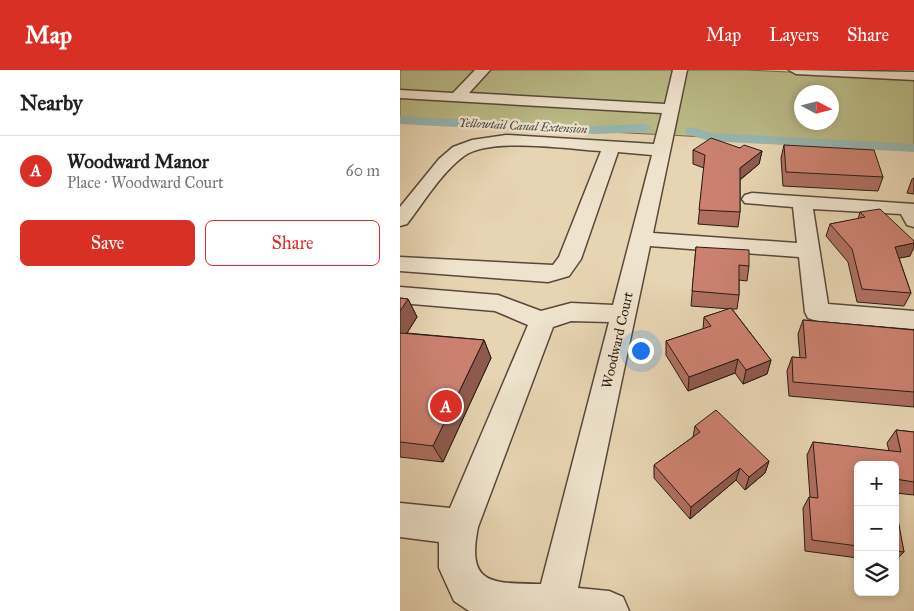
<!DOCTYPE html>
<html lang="en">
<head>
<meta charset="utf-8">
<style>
	:root { --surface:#fff; --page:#f2f2f2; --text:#202124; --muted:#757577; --line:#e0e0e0; --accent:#d93025 }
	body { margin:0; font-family:"IM FELL Great Primer",serif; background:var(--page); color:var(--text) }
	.controls { position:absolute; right:15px; bottom:15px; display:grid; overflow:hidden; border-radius:8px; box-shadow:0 2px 8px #0003 }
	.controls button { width:45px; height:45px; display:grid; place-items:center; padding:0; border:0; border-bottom:1px solid var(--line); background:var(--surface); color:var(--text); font:25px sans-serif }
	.compass { position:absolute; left:394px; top:15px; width:45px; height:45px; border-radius:50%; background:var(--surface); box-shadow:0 2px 8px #0003; rotate:97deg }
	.you { position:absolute; left:240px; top:280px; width:18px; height:18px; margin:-12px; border:4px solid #fff; border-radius:50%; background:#1a73e8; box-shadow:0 0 0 8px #1a73e833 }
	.badge { display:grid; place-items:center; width:32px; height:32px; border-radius:50%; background:var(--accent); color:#fff; font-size:16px; font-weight:700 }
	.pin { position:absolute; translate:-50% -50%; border:2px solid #fff; box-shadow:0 1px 5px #0006 }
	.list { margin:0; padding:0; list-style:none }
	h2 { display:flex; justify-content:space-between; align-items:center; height:65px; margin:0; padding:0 20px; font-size:21px }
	h2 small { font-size:16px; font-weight:400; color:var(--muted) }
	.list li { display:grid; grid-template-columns:32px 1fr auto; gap:15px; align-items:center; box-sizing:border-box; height:70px; padding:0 20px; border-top:1px solid var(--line) }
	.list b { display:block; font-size:19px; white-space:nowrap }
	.list p { margin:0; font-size:16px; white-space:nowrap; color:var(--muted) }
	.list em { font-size:16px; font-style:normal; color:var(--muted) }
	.actions { display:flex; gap:10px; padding:15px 20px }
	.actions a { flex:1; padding:11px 0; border:1px solid var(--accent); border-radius:8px; text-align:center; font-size:18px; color:var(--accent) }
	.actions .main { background:var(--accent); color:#fff }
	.icon { flex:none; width:28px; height:28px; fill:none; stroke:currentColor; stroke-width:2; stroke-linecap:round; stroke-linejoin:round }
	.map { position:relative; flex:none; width:514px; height:541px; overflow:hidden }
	header { display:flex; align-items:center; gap:30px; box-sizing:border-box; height:70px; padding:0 25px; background:var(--accent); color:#fff }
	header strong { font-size:24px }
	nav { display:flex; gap:28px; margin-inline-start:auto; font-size:18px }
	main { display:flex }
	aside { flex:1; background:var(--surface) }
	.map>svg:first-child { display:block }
	.green { fill:#babb88; stroke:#716b4e; fill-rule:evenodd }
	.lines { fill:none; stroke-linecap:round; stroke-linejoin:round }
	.canal { fill:#97b7b1; fill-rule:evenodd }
	.minor-casing { stroke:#58493b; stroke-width:3 }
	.minor { fill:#efe3cd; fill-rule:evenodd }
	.wall { fill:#af6f60; stroke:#281b13 }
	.shaded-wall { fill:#8f5a4e; stroke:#281b13 }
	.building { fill:#cc8170; stroke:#281b13 }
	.labels { text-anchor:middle; stroke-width:5; stroke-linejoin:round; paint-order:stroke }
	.far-water-label { font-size:12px; font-style:italic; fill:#494a42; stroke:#efe3cd }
	.street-label { font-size:14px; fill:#281b13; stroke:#efe3cd }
</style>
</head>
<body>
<header>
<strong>Map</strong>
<nav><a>Map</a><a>Layers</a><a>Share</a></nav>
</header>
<main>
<aside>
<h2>Nearby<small></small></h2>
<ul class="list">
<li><span class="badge">A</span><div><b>Woodward Manor</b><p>Place · Woodward Court</p></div><em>60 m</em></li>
</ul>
<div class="actions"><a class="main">Save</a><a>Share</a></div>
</aside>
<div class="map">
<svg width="514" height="541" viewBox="0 0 514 541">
	<rect width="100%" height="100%" fill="#e7d4b2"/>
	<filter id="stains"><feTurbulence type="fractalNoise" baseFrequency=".004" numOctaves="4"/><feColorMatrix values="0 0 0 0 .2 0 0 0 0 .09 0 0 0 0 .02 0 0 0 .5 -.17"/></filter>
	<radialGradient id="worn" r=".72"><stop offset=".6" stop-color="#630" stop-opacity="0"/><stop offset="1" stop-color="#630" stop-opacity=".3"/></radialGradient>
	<!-- green -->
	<path class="green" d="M0,0H346L514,8V79L269,65L0,52ZM402,22H432V52H402Z"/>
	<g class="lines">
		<!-- canal -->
		<path class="canal" d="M0,46L195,56L245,54L252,58L245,62L195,64L0,54Z
			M292,57L311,63L514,74V82L309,71L287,64L285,61L287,58Z"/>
		<defs>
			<path id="minor" d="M75,0H90L69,23L265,34L273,0H287L253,163L397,173L393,137L345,133L342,129L345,125L352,123L514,134V157L507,155L501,144L413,139L428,234L514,241V259L417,251L408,248L405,242L399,187L250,176L178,518L209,521L223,527L229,541H69L54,531L39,498V472L0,467V433L50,438L128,255L95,241L0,233V217L98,225L141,241L171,233L213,235L252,85L218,82L181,189L169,206L148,212L0,201V187L153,195L159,187L201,81C168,79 90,67 64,86C41,103 24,132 7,154L0,156V137L39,89L53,77L72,70L106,65L254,74L262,43L0,28V20L53,23ZM171,251L209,252L141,514C92,513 66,516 78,457L153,257Z
				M389,0L514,2V10L396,4Z"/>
		</defs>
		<!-- minor casing -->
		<use href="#minor" class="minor-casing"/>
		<!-- minor -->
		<use href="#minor" class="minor"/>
	</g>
	<!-- wall -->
	<path class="wall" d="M384,75L483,107L478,121L383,116L381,88Z
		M340,78L362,81L359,94L340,110V142L338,157L298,154L304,98L293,94V80Z
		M514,108V124L507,123L512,109Z
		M460,142L510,186L499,188L511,223L504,236L457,232L448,192L426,166L430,154L458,149Z
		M296,177L349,196L347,211L339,210V225L337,239H332L371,290L367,304L343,314L335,303L288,321L266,285V271L303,259L304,247L330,239L291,236Z
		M0,228L8,229L17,247L7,263L84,270L91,288L43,392L0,387Z
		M403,250L514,260V337L389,326L387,301L392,287L400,288L398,264Z
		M295,356L369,391L365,403L345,420L336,410L290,449L254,408V395L293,367Z
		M496,360L514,362V425L495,423V395H458V488L405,481L403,438L409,427H410L407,385L413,372L489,381L487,373Z
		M495,444L504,482L495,491Z"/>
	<!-- shaded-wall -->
	<path class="shaded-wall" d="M362,81L359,94L338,111L340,98Z
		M514,173V177L510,186L490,190L495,177Z
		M8,229L17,247L0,274V235Z
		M84,270L91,288L43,392L33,376Z
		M338,289L335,303L288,321L289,307Z
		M371,290L367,304L343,314L346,300Z
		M369,391L365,403L345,420L349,407Z
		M340,398L336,410L290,449L291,437Z"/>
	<!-- building -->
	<path class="building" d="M311,68L340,78L344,75L362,81L340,98V142L299,140L305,85L293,80Z
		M384,75L474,80L483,107L386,102Z
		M480,139L514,171V173L495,177L511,223L462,219L452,179L430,154L465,147L460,142Z
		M296,177L349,180V196L339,195V225L292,221Z
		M0,228L8,229L0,241Z
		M331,238L371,290L346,300L338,289L289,307L266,271L311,256L304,247Z
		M403,250L514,260V322L393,312L392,287L406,288Z
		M0,263L84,270L33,376L0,372Z
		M316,340L369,391L349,407L340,398L291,437L254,395L300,362L295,356Z
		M496,360L514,362V412L495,409V395H458V476L412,470L409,427L418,428L413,372L501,382Z
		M495,444H497L504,482L495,481Z"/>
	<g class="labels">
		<!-- far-water labels -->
		<g class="far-water-label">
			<text transform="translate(123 56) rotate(3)" y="4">Yellowtail Canal Extension</text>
		</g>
		<!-- street labels -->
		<g class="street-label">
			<text transform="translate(217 270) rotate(-77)" y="5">Woodward Court</text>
		</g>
	</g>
	<rect width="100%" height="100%" filter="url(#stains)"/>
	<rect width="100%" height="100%" fill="url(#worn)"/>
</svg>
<div class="controls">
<button>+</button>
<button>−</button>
<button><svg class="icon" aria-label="layers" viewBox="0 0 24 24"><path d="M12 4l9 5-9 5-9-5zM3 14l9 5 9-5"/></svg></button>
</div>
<svg class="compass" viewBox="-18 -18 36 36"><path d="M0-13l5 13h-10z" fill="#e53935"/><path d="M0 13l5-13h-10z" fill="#757577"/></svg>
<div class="you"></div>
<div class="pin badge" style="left:46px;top:336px">A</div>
</div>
</main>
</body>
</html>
